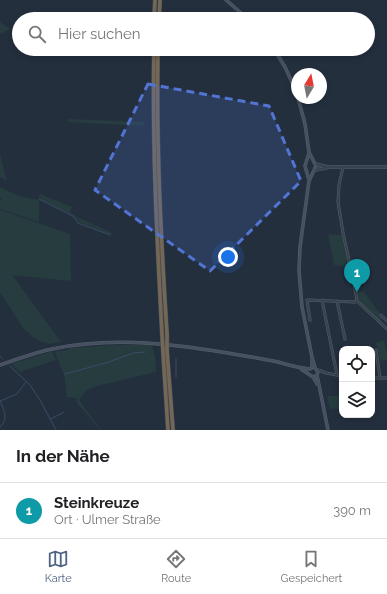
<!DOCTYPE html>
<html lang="de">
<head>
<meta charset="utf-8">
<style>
	:root { --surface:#fff; --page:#f6f6f6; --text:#202124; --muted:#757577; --line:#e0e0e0; --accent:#506383 }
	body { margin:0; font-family:Raleway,sans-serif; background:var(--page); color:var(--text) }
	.controls { position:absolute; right:12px; bottom:12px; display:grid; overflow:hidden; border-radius:8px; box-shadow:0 2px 6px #0003 }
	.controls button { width:36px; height:36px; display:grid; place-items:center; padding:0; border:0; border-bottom:1px solid var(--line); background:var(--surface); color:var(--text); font:20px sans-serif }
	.compass { position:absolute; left:291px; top:68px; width:36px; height:36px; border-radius:50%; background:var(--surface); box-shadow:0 2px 6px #0003; rotate:10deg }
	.you { position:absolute; left:228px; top:257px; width:14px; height:14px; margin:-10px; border:3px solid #fff; border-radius:50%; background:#1a73e8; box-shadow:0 0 0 6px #1a73e833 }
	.badge { display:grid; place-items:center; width:26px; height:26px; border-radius:50%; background:var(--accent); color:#fff; font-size:13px; font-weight:700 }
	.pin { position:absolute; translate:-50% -33px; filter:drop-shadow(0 1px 2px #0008) }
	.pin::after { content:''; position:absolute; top:21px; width:14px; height:12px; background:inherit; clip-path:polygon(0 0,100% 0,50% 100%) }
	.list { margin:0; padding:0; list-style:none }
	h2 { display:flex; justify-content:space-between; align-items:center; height:52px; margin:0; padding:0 16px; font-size:17px }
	h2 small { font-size:13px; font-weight:400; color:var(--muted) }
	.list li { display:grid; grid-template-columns:26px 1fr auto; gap:12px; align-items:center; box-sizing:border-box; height:56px; padding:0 16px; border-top:1px solid var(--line) }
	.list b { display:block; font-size:15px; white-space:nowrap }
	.list p { margin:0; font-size:13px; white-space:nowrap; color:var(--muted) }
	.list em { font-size:13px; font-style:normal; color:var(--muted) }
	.icon { flex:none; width:22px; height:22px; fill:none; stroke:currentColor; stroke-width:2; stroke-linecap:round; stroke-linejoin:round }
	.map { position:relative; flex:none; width:387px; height:430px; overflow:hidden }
	.search { position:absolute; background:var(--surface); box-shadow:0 2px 6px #0003; left:12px; right:12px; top:12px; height:44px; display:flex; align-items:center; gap:10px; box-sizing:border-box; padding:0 14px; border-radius:22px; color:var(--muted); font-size:15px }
	.sheet { height:108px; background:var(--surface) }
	nav { display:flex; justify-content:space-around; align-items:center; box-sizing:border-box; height:56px; border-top:1px solid var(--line); background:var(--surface); font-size:11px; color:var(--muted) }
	nav a { display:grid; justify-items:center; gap:2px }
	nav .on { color:var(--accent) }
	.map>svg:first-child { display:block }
	.green { fill:#263c3f }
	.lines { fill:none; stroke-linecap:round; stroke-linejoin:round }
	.stream { stroke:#394c67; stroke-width:1 }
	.minor-casing { stroke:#565f6c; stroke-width:3 }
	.tertiary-casing { stroke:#565f6c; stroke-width:3.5 }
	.secondary-casing { stroke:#565f6c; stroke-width:3.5 }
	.motorway-casing { stroke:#434c59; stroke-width:4.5 }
	.minor { stroke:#38414e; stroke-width:2 }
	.tertiary { stroke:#38414e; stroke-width:2.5 }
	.secondary { stroke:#465061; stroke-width:2.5 }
	.motorway { stroke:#746855; stroke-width:3.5 }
	.motorway-bridge-casing { stroke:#434c59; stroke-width:4.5; stroke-linecap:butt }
	.motorway-bridge { stroke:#746855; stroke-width:3.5 }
	.marked { fill:#5274d3; fill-opacity:0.2; stroke:#5274d3; stroke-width:3; stroke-dasharray:8 5; stroke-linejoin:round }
</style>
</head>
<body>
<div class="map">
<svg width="387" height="430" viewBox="0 0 387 430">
	<rect width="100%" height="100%" fill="#242f3e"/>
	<!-- green -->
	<path class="green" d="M0,22L10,29L0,34Z
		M68,119L144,122V126L68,122Z
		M0,154L7,181L0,177Z
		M0,187L19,196L39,200V222L0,209V200L3,201L0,198Z
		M40,194L72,207L70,212L77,217L112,233L111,235L79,222L73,215L39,199Z
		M0,210L70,234L71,281L10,275L13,276L61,342L50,344L44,343L33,337L23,328L0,292Z
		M328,234L342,235L349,267L334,265Z
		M357,291L364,292L381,315L382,323L359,302Z
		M384,340L387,353V360L380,361L376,343Z
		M114,345H152L155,357L156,372L97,386C89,388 83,392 79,400L101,430H100L78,404L76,398L67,397L64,375L55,353L56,351L69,350L70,348Z
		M52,351L56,360L20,372L11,364Z
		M327,396H342V408L330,409Z"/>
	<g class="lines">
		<!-- stream -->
		<path class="stream" d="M39,199L73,216L78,223L110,235
			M0,356L3,359
			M10,366L30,385L40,400L56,430
			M65,374L109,362L133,353L145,352
			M176,377V359
			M51,419L64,412
			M0,427C9,419 4,410 0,401L17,394L26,382"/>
		<defs>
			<path id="minor" d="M343,167L339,185L338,202L343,233L354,283L357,301L387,329
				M322,300L337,375
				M337,301L345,339
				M381,315L387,321
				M310,320L307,300L355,302L357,301
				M376,350L380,378
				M318,370L326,373L342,376
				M372,378H387"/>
			<path id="tertiary" d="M316,164L328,167H387
				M315,170L326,168"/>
			<path id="secondary" d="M226,0L248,19
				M274,49L285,67L297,93
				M298,98L305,124L309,152L316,166L309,181L300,247L299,270L302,307L312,357L315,368L318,372L317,375L313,377
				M309,180L305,166L309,153
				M0,365C17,359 34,353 52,349C114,336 177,344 239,355C252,357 265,359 278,362C288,365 299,368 310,369
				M312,368V359
				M301,369L313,377L317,384
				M317,375L328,430"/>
			<path id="motorway" d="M154,19L155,0
				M159,19L160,0
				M154,49C152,144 157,239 162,334
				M158,49C156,144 161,239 167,334
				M167,351L173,430
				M163,352L168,430"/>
		</defs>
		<!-- minor casing -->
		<use href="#minor" class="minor-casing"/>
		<!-- tertiary casing -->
		<use href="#tertiary" class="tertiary-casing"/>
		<!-- secondary casing -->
		<use href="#secondary" class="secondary-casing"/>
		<!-- motorway casing -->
		<use href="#motorway" class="motorway-casing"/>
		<!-- minor -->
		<use href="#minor" class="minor"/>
		<!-- tertiary -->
		<use href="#tertiary" class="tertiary"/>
		<!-- secondary -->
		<use href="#secondary" class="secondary"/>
		<!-- motorway -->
		<use href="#motorway" class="motorway"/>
		<defs>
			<path id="motorway-bridge" d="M162,334L163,352
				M167,334V351"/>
		</defs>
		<!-- motorway-bridge casing -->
		<use href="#motorway-bridge" class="motorway-bridge-casing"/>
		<!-- motorway-bridge -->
		<use href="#motorway-bridge" class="motorway-bridge"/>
	</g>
	<!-- marked area -->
	<path class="marked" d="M148,84L269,106L301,181L210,271L95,190Z"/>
</svg>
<div class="controls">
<button><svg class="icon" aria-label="locate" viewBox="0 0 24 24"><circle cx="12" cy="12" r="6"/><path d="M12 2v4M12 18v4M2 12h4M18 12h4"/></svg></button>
<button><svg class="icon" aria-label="layers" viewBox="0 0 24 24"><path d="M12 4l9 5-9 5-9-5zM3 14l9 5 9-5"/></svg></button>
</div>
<svg class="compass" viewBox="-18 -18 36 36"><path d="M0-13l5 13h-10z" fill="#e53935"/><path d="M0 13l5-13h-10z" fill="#757577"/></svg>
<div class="you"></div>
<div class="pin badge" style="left:357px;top:292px;background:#0f9aa8">1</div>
<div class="search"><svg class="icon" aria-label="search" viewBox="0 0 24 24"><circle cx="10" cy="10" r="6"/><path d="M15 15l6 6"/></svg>Hier suchen</div>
</div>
<section class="sheet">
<h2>In der Nähe<small></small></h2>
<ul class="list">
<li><span class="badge" style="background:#0f9aa8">1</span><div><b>Steinkreuze</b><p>Ort · Ulmer Straße</p></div><em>390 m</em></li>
</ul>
</section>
<nav>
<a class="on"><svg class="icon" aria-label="map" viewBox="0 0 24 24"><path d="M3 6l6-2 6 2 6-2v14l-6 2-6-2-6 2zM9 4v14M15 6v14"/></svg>Karte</a>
<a><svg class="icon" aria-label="directions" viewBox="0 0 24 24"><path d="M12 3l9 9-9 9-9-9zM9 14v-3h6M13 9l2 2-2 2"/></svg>Route</a>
<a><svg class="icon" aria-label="saved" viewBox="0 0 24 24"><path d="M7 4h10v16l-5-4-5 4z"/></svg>Gespeichert</a>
</nav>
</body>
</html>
